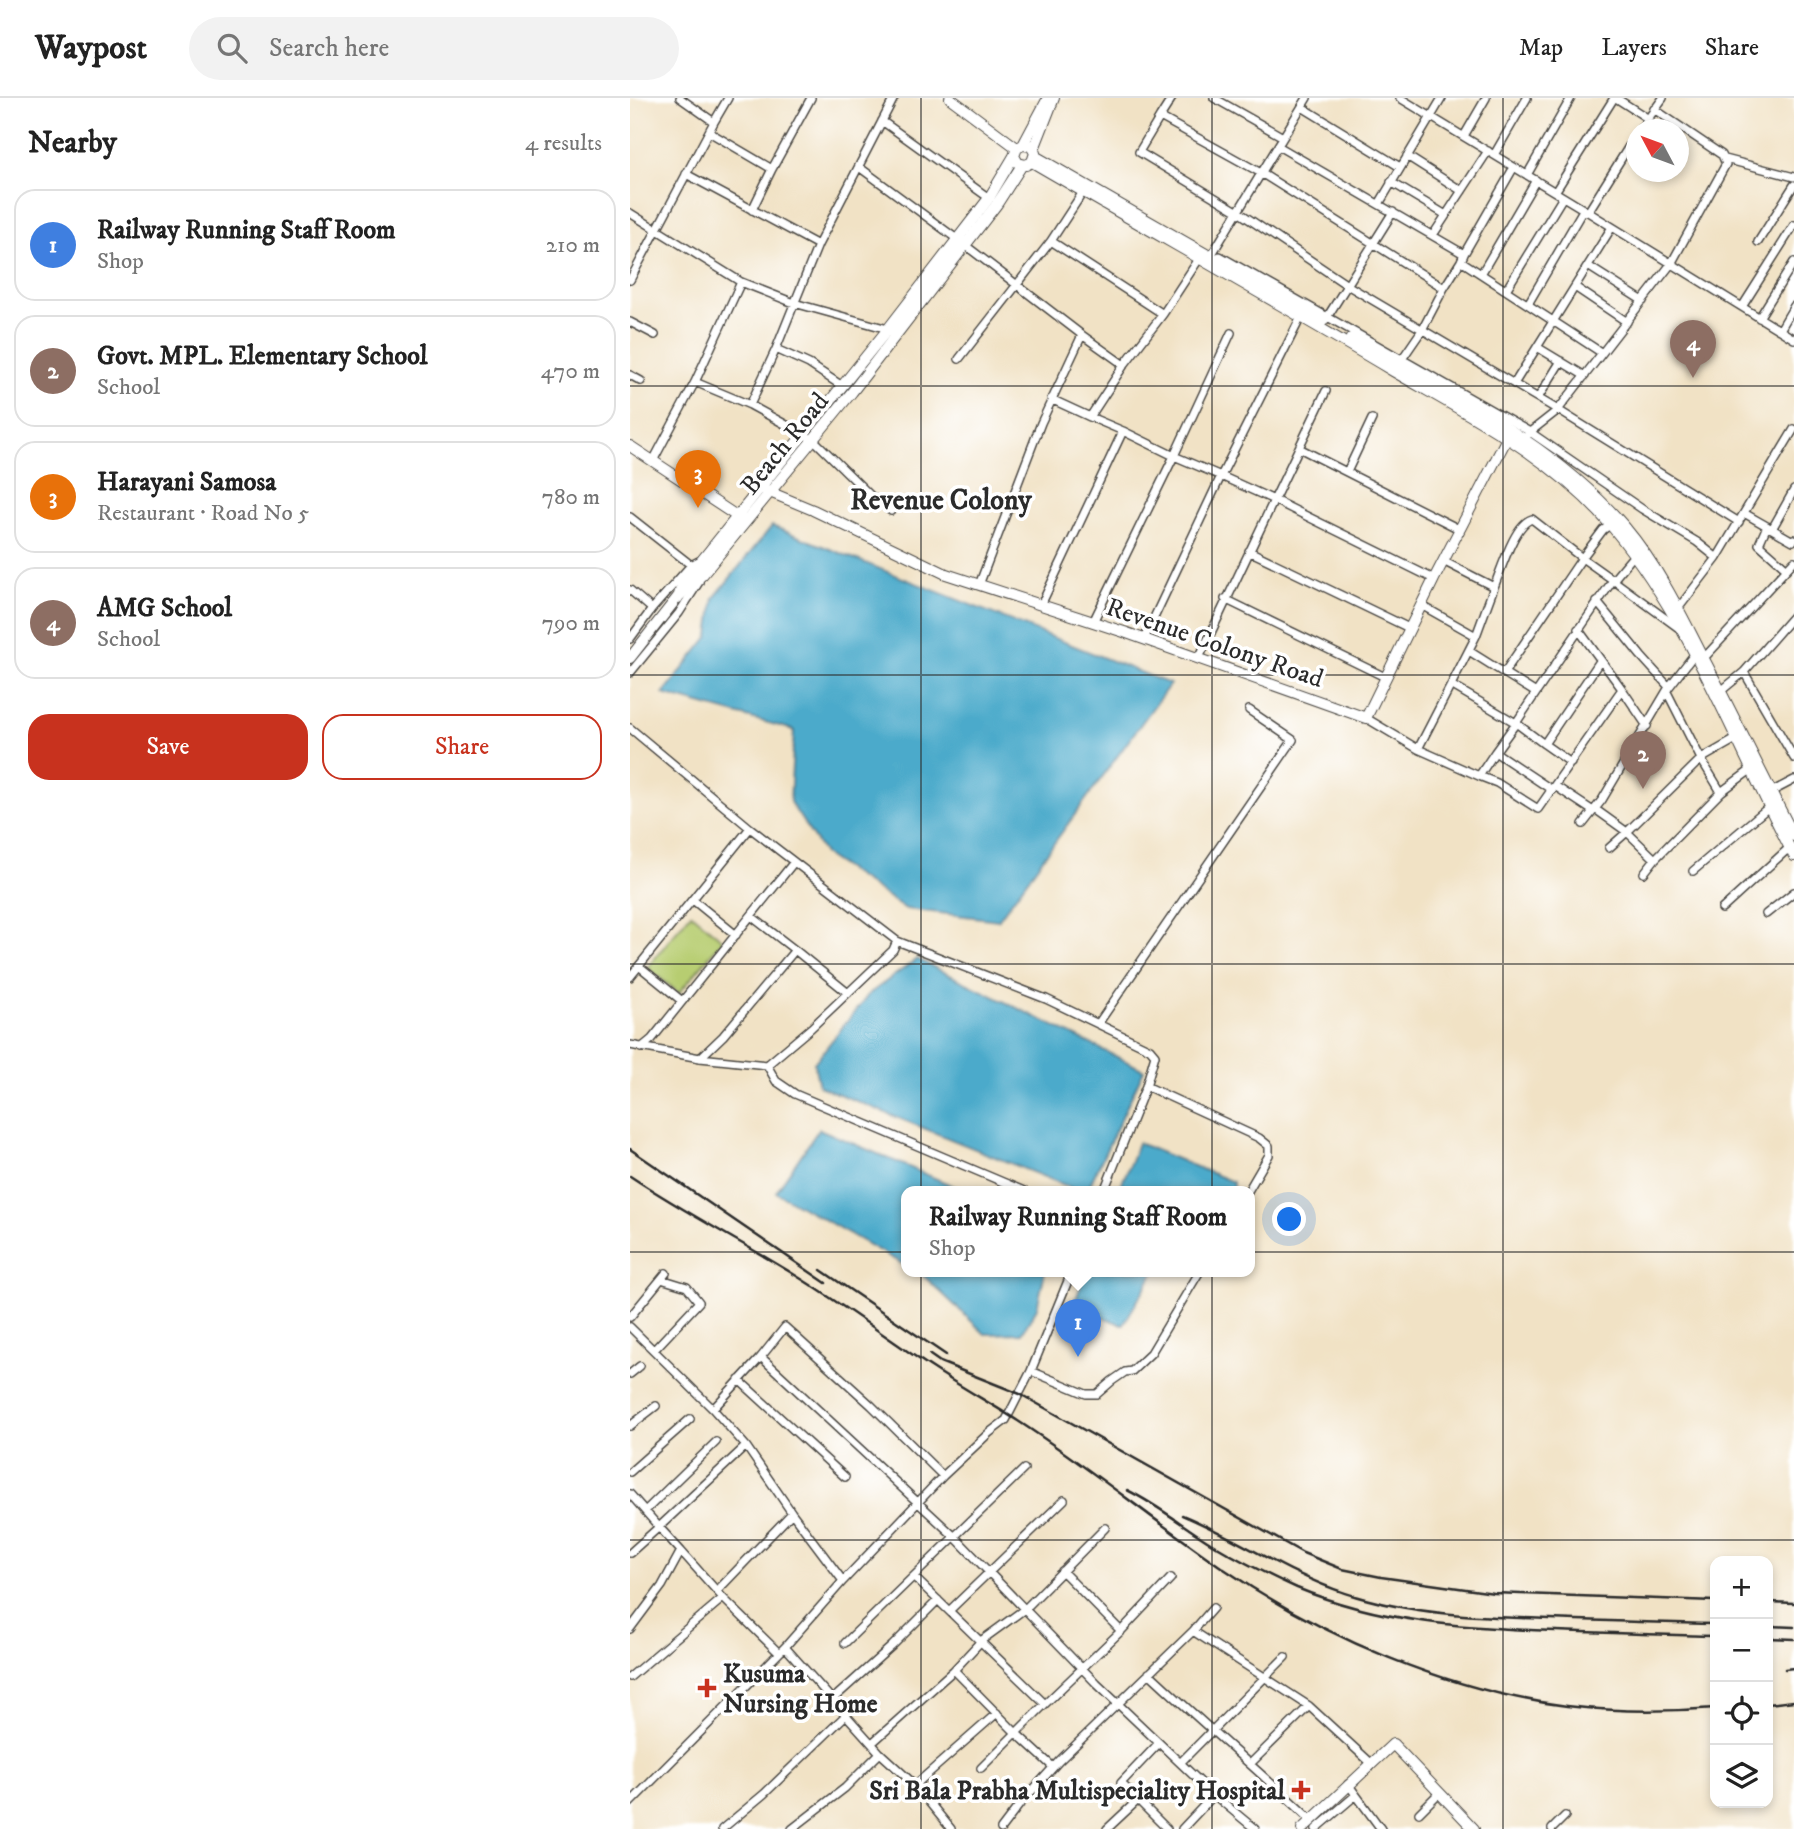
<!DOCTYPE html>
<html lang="en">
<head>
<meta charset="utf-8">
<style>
	:root { --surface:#fff; --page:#f2f2f2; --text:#222; --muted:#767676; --line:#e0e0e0; --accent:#c8321e }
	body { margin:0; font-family:"IM FELL DW Pica",serif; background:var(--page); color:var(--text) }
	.controls { position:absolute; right:21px; bottom:21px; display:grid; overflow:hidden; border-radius:14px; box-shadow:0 4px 10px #0003 }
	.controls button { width:63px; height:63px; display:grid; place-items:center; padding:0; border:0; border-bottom:2px solid var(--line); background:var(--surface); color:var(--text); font:35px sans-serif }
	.compass { position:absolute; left:996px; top:21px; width:63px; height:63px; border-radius:50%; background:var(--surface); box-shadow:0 4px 10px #0003; rotate:311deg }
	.you { position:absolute; left:660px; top:1122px; width:24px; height:24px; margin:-18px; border:5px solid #fff; border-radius:50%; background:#1a73e8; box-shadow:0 0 0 10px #1a73e833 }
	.badge { display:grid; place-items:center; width:46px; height:46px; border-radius:50%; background:var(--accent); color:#fff; font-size:23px; font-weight:700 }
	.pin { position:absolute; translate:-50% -58px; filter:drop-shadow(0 2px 4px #0008) }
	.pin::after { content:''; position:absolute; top:37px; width:24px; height:21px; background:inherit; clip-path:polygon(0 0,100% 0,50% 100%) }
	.popup { position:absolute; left:271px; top:1088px; width:354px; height:91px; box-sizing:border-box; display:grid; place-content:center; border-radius:14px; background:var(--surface); filter:drop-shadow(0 2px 5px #0005); font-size:23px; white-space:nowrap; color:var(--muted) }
	.popup b { font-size:26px; color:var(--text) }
	.popup::after { content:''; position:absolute; left:50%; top:100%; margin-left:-14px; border:14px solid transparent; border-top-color:var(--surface) }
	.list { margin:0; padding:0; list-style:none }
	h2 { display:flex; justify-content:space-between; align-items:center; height:91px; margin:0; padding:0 28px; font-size:30px }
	h2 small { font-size:23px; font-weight:400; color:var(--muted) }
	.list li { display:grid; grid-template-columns:46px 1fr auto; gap:21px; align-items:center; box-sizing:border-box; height:112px; margin:0 14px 14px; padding:0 14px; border:2px solid var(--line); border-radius:21px }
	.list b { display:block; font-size:26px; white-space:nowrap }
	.list p { margin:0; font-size:23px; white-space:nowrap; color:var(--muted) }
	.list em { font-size:23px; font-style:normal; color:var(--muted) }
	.actions { display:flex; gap:14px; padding:21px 28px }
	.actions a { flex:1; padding:16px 0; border:2px solid var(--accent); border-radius:21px; text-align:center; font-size:24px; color:var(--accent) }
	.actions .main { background:var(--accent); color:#fff }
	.icon { flex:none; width:38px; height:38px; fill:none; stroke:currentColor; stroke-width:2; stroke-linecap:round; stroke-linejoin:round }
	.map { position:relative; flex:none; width:1164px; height:1731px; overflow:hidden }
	header { display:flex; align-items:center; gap:42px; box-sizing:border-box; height:98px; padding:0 35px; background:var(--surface); border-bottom:2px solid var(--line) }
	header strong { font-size:33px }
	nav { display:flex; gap:38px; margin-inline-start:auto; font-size:24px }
	.search { width:490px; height:63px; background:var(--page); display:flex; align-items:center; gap:18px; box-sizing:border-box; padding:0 24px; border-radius:38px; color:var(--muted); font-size:26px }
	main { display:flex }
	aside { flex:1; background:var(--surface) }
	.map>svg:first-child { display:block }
	.green { fill:#b7cd71; stroke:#717c4e; stroke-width:2 }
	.water { fill:#4caacb; stroke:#3c6a7b; stroke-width:2 }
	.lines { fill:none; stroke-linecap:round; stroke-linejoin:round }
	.street-casing { stroke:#494642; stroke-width:10 }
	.secondary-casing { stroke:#494642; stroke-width:12 }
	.street { stroke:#fff; stroke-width:7 }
	.secondary { stroke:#fff; stroke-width:10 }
	.rail { stroke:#2b2b2b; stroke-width:2.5 }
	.grid { fill:none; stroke:#2b2b2b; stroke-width:2; stroke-opacity:0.55 }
	.poi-dot { fill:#c8321e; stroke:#fff; stroke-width:2.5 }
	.labels { text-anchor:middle; stroke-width:7; stroke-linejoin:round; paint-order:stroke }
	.street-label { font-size:26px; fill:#2b2b2b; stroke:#fff }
	.poi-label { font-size:26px; font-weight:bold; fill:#2b2b2b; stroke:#fff; text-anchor:start }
	.neighbourhood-label { font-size:28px; font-weight:bold; fill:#2b2b2b; stroke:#fff }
</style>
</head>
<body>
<header>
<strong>Waypost</strong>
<div class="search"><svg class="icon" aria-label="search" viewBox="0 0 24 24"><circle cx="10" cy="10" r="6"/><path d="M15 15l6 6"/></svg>Search here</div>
<nav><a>Map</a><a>Layers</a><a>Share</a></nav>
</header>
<main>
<aside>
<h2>Nearby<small>4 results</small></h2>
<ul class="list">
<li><span class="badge" style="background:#3f7fe0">1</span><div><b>Railway Running Staff Room</b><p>Shop</p></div><em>210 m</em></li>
<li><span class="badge" style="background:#8d6e63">2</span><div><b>Govt. MPL. Elementary School</b><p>School</p></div><em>470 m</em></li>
<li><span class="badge" style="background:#e8710a">3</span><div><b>Harayani Samosa</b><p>Restaurant · Road No 5</p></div><em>780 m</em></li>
<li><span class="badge" style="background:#8d6e63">4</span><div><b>AMG School</b><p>School</p></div><em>790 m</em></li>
</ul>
<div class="actions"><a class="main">Save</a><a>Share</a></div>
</aside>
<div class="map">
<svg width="1164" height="1731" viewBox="0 0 1164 1731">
	<rect width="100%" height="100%" fill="#fff"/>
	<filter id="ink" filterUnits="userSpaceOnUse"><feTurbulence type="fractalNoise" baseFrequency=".0143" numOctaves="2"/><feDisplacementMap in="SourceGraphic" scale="14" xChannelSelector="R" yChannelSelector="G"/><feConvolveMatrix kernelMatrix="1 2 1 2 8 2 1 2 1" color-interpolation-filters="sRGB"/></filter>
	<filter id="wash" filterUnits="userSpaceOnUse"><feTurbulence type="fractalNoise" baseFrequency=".00686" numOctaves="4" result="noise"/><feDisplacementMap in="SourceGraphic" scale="28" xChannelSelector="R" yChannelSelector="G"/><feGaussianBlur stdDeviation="1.57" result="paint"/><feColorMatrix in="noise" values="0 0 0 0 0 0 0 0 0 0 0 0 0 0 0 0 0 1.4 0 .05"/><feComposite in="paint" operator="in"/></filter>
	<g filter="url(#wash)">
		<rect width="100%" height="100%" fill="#f1e2c5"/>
		<!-- green -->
		<path class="green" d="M61,815L93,842L49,895L17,870Z"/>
		<!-- water -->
		<path class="water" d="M142,428L540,586L368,822L276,811L195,757L160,704L164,632L33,596L79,538L84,500Z
			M287,861L514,972L457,1093H449L189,988L184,965L239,896Z
			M189,1031L335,1093H276V1168L146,1094Z
			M508,1045L603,1084V1093H489Z
			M285,1173H415L407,1210L392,1235L355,1236L296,1180Z
			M457,1173H525L493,1227L465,1216L445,1203Z"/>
	</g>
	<g filter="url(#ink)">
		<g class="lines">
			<defs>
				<path id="street" d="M584,0L653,39
					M770,0L958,114
					M986,0L1017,20
					M672,9L770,69
					M1024,11L1092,57L1096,66L1041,166L928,312L1109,424
					M530,19L542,0
					M252,23L359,100
					M84,24L98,0
					M1010,32L1033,0
					M79,34L142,71L122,112
					M1006,37L958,114L1164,241
					M834,38L856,0
					M648,48L834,156L831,163L972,255
					M864,57L897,0
					M777,58L832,93
					M1095,61L1164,79
					M229,69L335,147L452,237L411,325L349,487
					M142,71L181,0
					M56,76L188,147L146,251L120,307
					M897,77L941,0
					M761,84L816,117
					M925,94L984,0
					M749,106L812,0
					M0,115L111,184
					M803,137L858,53
					M421,143L533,216L569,161
					M1128,144L1164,87
					M188,147L264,0
					M834,156L884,69
					M579,161L677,0
					M584,161L590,158L900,334L1012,411L1067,444L1087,460
					M831,163L814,190L631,75L530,19L509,54L607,113L717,187L928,312L900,334L892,344
					M958,168L1013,203
					M851,176L906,82
					M0,182L84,24L50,0
					M945,189L997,224
					M876,192L933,99
					M898,206L953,112
					M1112,209L1164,127
					M1129,220L1164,164
					M696,221L763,114
					M0,224L25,237
					M1150,232L1164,208
					M907,249L955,278
					M146,251L179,266L212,288
					M329,261L421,143L453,94
					M770,264L792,232L814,190
					M494,267L533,216
					M0,277L11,283
					M65,284L111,184L164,205L258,231
					M884,286L982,129
					M696,293L644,402L804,481
					M908,300L931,263
					M421,301L460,319L494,267L452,237
					M493,333L544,358L601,235
					M669,350L829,431
					M23,363L65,284L120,307L184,342L241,398L261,413
					M717,374L742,321
					M1114,415L1163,443L1164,441
					M0,419L61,467L71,462
					M1137,428L1129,446L1156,470
					M1142,431L1164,392
					M619,453L779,530
					M1004,457L983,482L1050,531
					M813,463L864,489L846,538
					M864,489C871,472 885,425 902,421L952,460L973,432L980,427
					M0,492L22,511L61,467
					M595,501L755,579
					M967,504L1011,558L1039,589L1063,558
					M411,507L493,333L460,319
					M791,507L846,538L821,587L886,625L865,654L922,692
					M1047,512L1087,460L1164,331
					M463,524L544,358L591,378L514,541
					M0,541L22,511
					M839,553L906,595L983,482L952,460L874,575
					M569,560L644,402L591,378L671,219
					M1074,560L1164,463
					M1114,574L1164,660
					M0,575L49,515L69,484
					M992,591L1017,628
					M1091,593L1114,574L1164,517
					M906,595L886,625L914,646
					M736,620L788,651L849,678L865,654
					M0,630L120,730L267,843L263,852L181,930L137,967L70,960L0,947
					M788,651L821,587
					M941,665L914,646L970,563
					M849,678L867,685L908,711L992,591L948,531
					M925,688L963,713
					M1091,694L1122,671
					M1141,694L1164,682
					M965,711L997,734L1071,661L1037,594
					M953,726L972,702L1039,589
					M979,750L997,734L1025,761L1091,694L1071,661L1106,641
					M1063,773L1140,708
					M1014,775L1025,761
					M63,802L106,837
					M1092,811L1160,749
					M1136,816L1164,794
					M121,818L165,852
					M267,843L416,901L520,951L525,957L516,988L474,1093
					M9,868L52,903
					M0,879L120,730
					M468,926L663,642L619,612
					M11,950L22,941L164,764
					M70,960L93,938L165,852L218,895
					M137,967L146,983L165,996L394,1093
					M516,988L629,1040L639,1048V1057L618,1093
					M0,1219L36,1175
					M0,1229L83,1311L116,1348L29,1429L51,1453L32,1488L0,1531
					M24,1252L69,1204L57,1189L31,1181
					M131,1259L325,1439L467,1586L584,1697L625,1731
					M401,1273L456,1296H467L482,1283L495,1274L502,1273L521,1255L570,1173
					M0,1276L10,1268
					M109,1282L215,1379
					M83,1311L131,1259L155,1229L241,1307L313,1378
					M0,1328L26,1308
					M116,1348L162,1415L213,1483
					M0,1374L60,1321
					M0,1396L29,1429L0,1455
					M15,1413L86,1344
					M51,1453L93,1500L149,1555
					M432,1473L491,1533
					M284,1479L415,1606L491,1533L541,1480
					M87,1493L162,1415
					M320,1512L434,1402
					M563,1533L679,1608L741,1665
					M215,1545L394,1371
					M155,1549L250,1655L285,1687L321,1731
					M519,1575C572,1625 628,1672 681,1722
					M0,1579L93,1500
					M203,1601L262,1548L308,1502
					M415,1606L386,1635L324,1572L352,1542L396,1510L475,1430
					M242,1645L324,1572
					M551,1664L655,1559
					M620,1666L679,1608
					M351,1670L386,1635L423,1669
					M718,1686L751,1731
					M285,1687L367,1615
					M508,1702L537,1731
					M0,1705L155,1549L213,1483L313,1378L359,1335L376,1322L401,1273L442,1173
					M789,1715L809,1695
					M92,1731L134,1696L217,1616
					M162,1731L215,1690L250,1655
					M371,1731L390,1706L429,1663L563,1533L583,1510
					M477,1731L508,1702L491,1685L529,1645
					M552,1731L584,1697
					M686,1731L726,1697
					M922,1731L935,1718"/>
				<path id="secondary" d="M320,0L387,50
					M393,47L418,0
					M404,51L424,0
					M405,58L693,223
					M402,64L405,55L401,48L393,47L387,50L384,58L388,65L396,67L402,64C522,134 644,202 763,273C841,318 925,360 984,431C1062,525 1107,650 1164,758
					M721,240C816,295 921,343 994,428C1027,467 1050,513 1073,559C1104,618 1133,679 1164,738
					M0,348L111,421
					M130,390L183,412L316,476L494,534L736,620L804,481L877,340
					M48,500L52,487L258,231L359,100L384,58
					M0,560L47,500L73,476L222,294L367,106L392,67
					M672,1731L763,1646L844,1731"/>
			</defs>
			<!-- street casing -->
			<use href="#street" class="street-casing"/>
			<!-- secondary casing -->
			<use href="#secondary" class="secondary-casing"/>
			<!-- street -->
			<use href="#street" class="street"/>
			<!-- secondary -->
			<use href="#secondary" class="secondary"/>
			<!-- rail -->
			<path class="rail" d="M0,1051L196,1185
				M0,1078C54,1114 110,1143 165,1177C212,1206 257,1240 304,1271C331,1289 360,1305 388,1323C459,1369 524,1423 594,1471C693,1539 818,1593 937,1608C986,1614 1036,1614 1085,1610
				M191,1172L316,1257
				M300,1257L310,1264L390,1296L673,1455L712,1471L751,1479L864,1495L1085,1503
				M497,1392C528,1407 553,1428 582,1446C609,1462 638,1477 667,1490C751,1525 837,1530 926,1533C979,1535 1032,1537 1085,1538
				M552,1417C608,1440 657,1476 715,1495C781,1517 852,1519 920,1521C975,1523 1030,1525 1085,1526
				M1138,1504L1164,1505
				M1138,1528L1164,1529
				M1138,1540L1164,1541
				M1155,1571L1164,1570
				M1138,1606L1164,1603"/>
		</g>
	</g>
	<!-- grid -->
	<path class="grid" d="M291,0V1731M582,0V1731M873,0V1731M0,288H1164M0,577H1164M0,866H1164M0,1154H1164M0,1442H1164"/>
	<!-- markers -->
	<g class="poi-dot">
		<path d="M73.5 1579.5h7v7h7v7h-7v7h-7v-7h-7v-7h7z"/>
		<path d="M667.5 1681.5h7v7h7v7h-7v7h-7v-7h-7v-7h7z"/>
	</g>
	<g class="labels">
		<!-- street labels -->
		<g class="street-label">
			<text transform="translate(154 345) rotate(-51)" y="9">Beach Road</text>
			<text transform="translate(585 544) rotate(19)" y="9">Revenue Colony Road</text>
		</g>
		<!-- poi labels -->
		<g class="poi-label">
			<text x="93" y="1584">Kusuma<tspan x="93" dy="30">Nursing Home</tspan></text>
			<text x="655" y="1701" text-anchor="end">Sri Bala Prabha Multispeciality Hospital</text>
		</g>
		<!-- neighbourhood labels -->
		<g class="neighbourhood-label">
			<text x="311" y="411">Revenue Colony</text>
		</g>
	</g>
</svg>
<div class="controls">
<button>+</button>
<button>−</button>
<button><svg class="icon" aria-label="locate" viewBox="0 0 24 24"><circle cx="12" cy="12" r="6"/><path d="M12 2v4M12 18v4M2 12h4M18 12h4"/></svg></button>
<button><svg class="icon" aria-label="layers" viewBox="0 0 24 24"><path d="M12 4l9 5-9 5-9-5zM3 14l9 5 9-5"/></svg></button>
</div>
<svg class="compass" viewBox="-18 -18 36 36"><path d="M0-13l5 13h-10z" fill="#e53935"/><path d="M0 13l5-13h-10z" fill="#767676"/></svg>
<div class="you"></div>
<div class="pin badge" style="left:448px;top:1259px;background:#3f7fe0">1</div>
<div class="popup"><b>Railway Running Staff Room</b>Shop</div>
<div class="pin badge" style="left:1013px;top:691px;background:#8d6e63">2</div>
<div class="pin badge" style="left:68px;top:410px;background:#e8710a">3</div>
<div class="pin badge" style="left:1063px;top:280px;background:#8d6e63">4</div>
</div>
</main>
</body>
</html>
